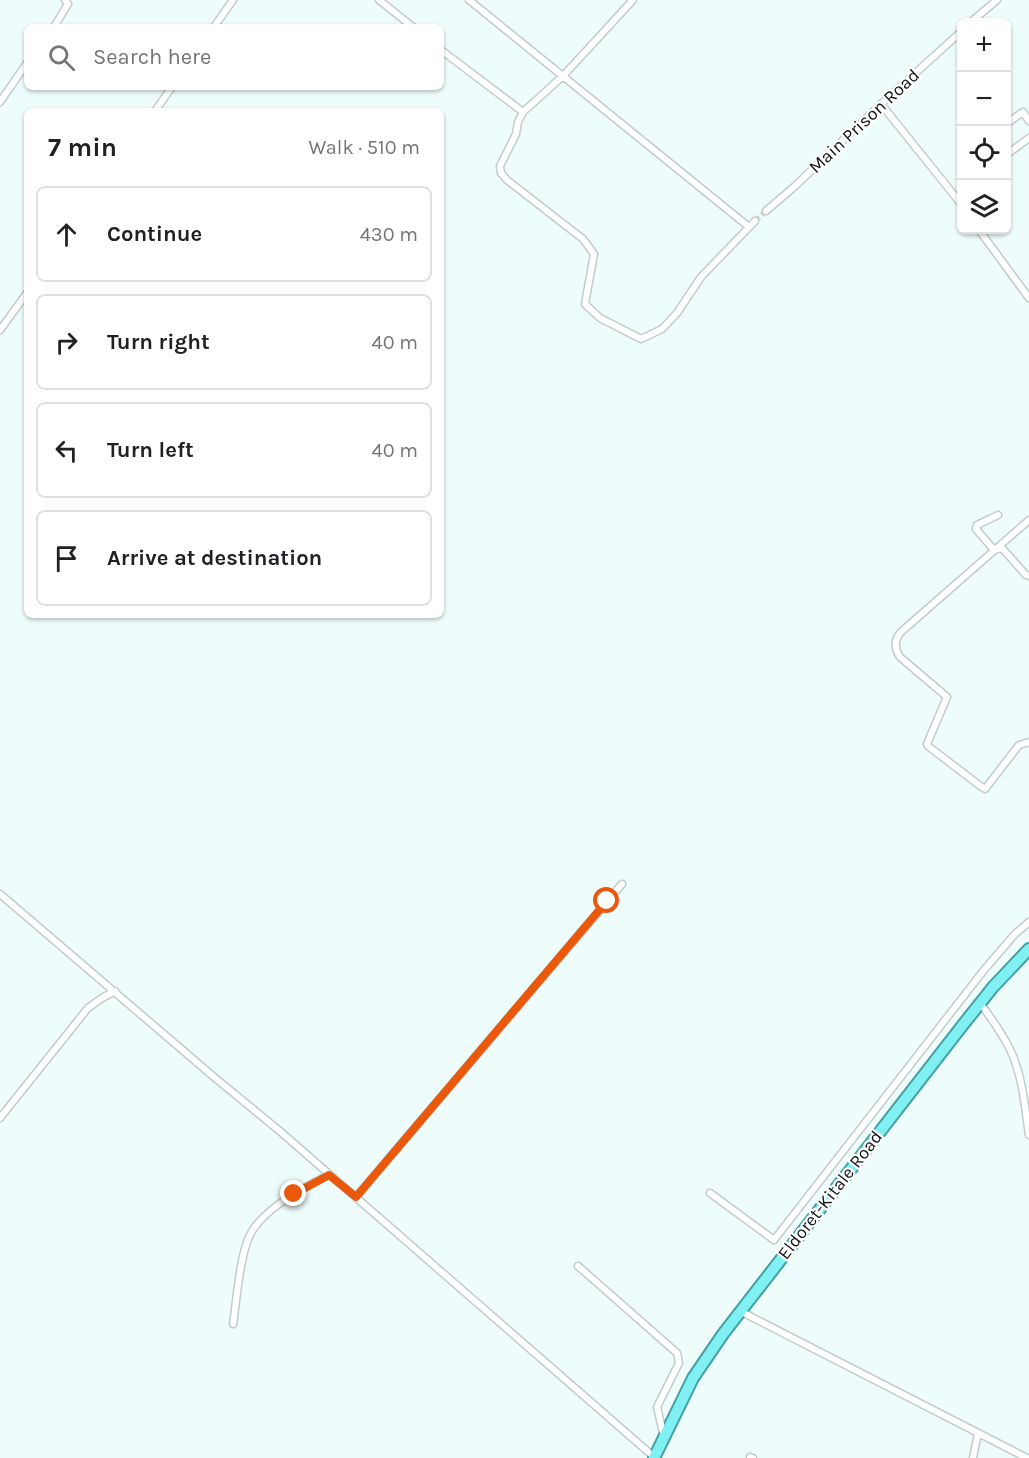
<!DOCTYPE html>
<html lang="en">
<head>
<meta charset="utf-8">
<style>
	:root { --surface:#fff; --page:#f6f6f6; --text:#202124; --muted:#757577; --line:#e0e0e0 }
	body { margin:0; font-family:Karla,sans-serif; background:var(--page); color:var(--text) }
	.controls { position:absolute; right:18px; top:18px; display:grid; overflow:hidden; border-radius:9px; box-shadow:0 2px 4px #0004 }
	.controls button { width:54px; height:54px; display:grid; place-items:center; padding:0; border:0; border-bottom:2px solid var(--line); background:var(--surface); color:var(--text); font:30px sans-serif }
	.stop { position:absolute; width:18px; height:18px; margin:-14px; border:4px solid #ea580c; border-radius:50%; background:#fff }
	.stop.end { background:#ea580c; border-color:#fff; box-shadow:0 2px 6px #0008 }
	.list { margin:0; padding:0; list-style:none }
	h2 { display:flex; justify-content:space-between; align-items:center; height:78px; margin:0; padding:0 24px; font-size:26px }
	h2 small { font-size:20px; font-weight:400; color:var(--muted) }
	.list li { display:grid; grid-template-columns:39px 1fr auto; gap:18px; align-items:center; box-sizing:border-box; height:96px; margin:0 12px 12px; padding:0 12px; border:2px solid var(--line); border-radius:9px }
	.list b { display:block; font-size:22px; white-space:nowrap }
	.list em { font-size:20px; font-style:normal; color:var(--muted) }
	.icon { flex:none; width:33px; height:33px; fill:none; stroke:currentColor; stroke-width:2; stroke-linecap:round; stroke-linejoin:round }
	.map { position:relative; flex:none; width:1029px; height:1458px; overflow:hidden }
	.search { position:absolute; background:var(--surface); box-shadow:0 2px 4px #0004; left:24px; top:24px; width:420px; height:66px; display:flex; align-items:center; gap:15px; box-sizing:border-box; padding:0 21px; border-radius:9px; color:var(--muted); font-size:22px }
	.panel { position:absolute; background:var(--surface); box-shadow:0 2px 4px #0004; left:24px; top:108px; width:420px; height:510px; border-radius:9px }
	.map>svg:first-child { display:block }
	.lines { fill:none; stroke-linecap:round; stroke-linejoin:round }
	.minor-tunnel { stroke:#cdd9d9; stroke-width:6; stroke-dasharray:6 3; stroke-linecap:butt }
	.minor-casing { stroke:#c0cccd; stroke-width:9 }
	.trunk-casing { stroke:#44a0a2; stroke-width:14 }
	.minor { stroke:#fff; stroke-width:6 }
	.trunk { stroke:#80f0f3; stroke-width:10 }
	.route { stroke:#ea580c; stroke-width:8 }
	.labels { text-anchor:middle; stroke-width:4.5; stroke-linejoin:round; paint-order:stroke }
	.street-label { font-size:18px; fill:#0d1212; stroke:#fff }
</style>
</head>
<body>
<div class="map">
<svg width="1029" height="1458" viewBox="0 0 1029 1458">
	<rect width="100%" height="100%" fill="#effcfc"/>
	<g class="lines">
		<!-- minor-tunnel -->
		<path class="minor-tunnel" d="M755,221L766,211"/>
		<defs>
			<path id="minor" d="M379,0L413,27
				M469,0L749,227
				M633,0L563,76L523,112L518,122L516,134L500,166L501,173L507,180L583,239L594,254L585,304L600,318L641,339L662,329L677,313L701,277L755,221
				M971,22L997,0
				M54,27L68,4L65,0
				M214,27L233,0
				M441,50L523,112
				M0,102L27,63
				M881,104L962,205
				M155,111L172,87
				M1006,124L1023,112L1029,121
				M1006,155L1029,138
				M766,211L794,187L881,104L962,31
				M979,230L1029,298
				M0,330L27,293
				M998,515L977,525L976,529L994,550L1002,548L1026,575L1029,576
				M1029,520L901,632C894,640 894,648 900,657L947,697L927,744L928,746L979,785L985,789L1019,745L1029,742
				M0,894L214,1077L282,1133L654,1457
				M980,1003C992,1019 1005,1037 1013,1056C1023,1081 1025,1108 1029,1135
				M0,1118L88,1008L102,998L115,991
				M710,1193L774,1240L984,970L1015,934L1029,922
				M356,1197L622,884
				M578,1266L677,1353L679,1363L657,1407L664,1437
				M740,1311L1027,1458
				M233,1324C237,1298 239,1261 249,1237C260,1211 305,1186 329,1175
				M750,1457L753,1458
				M973,1458L978,1433"/>
			<path id="trunk" d="M654,1458L693,1378L723,1334L962,1026L993,987L1029,949"/>
		</defs>
		<!-- minor casing -->
		<use href="#minor" class="minor-casing"/>
		<!-- trunk casing -->
		<use href="#trunk" class="trunk-casing"/>
		<!-- minor -->
		<use href="#minor" class="minor"/>
		<!-- trunk -->
		<use href="#trunk" class="trunk"/>
	</g>
	<g class="lines">
		<!-- route -->
		<path class="route" d="M294,1194L329,1175L356,1197L607,901"/>
	</g>
	<g class="labels">
		<!-- street labels -->
		<g class="street-label">
			<text transform="translate(864 121) rotate(-43)" y="6">Main Prison Road</text>
			<text transform="translate(830 1195) rotate(-52)" y="6">Eldoret-Kitale Road</text>
		</g>
	</g>
</svg>
<div class="controls">
<button>+</button>
<button>−</button>
<button><svg class="icon" aria-label="locate" viewBox="0 0 24 24"><circle cx="12" cy="12" r="6"/><path d="M12 2v4M12 18v4M2 12h4M18 12h4"/></svg></button>
<button><svg class="icon" aria-label="layers" viewBox="0 0 24 24"><path d="M12 4l9 5-9 5-9-5zM3 14l9 5 9-5"/></svg></button>
</div>
<div class="stop" style="left:607px;top:901px"></div>
<div class="stop end" style="left:294px;top:1194px"></div>
<div class="search"><svg class="icon" aria-label="search" viewBox="0 0 24 24"><circle cx="10" cy="10" r="6"/><path d="M15 15l6 6"/></svg>Search here</div>
<section class="panel">
<h2>7 min<small>Walk · 510 m</small></h2>
<ul class="list">
<li><svg class="icon" aria-label="ahead" viewBox="0 0 24 24"><path d="M12 20V5M6 11l6-6 6 6"/></svg><div><b>Continue</b></div><em>430 m</em></li>
<li><svg class="icon" aria-label="right" viewBox="0 0 24 24"><path d="M7 20v-9h11M14 6l5 5-5 5"/></svg><div><b>Turn right</b></div><em>40 m</em></li>
<li><svg class="icon" aria-label="left" viewBox="0 0 24 24"><path d="M17 20v-9H6M10 6l-5 5 5 5"/></svg><div><b>Turn left</b></div><em>40 m</em></li>
<li><svg class="icon" aria-label="arrive" viewBox="0 0 24 24"><path d="M6 21V4h12l-3 4 3 4H6"/></svg><div><b>Arrive at destination</b></div></li>
</ul>
</section>
</div>
</body>
</html>
